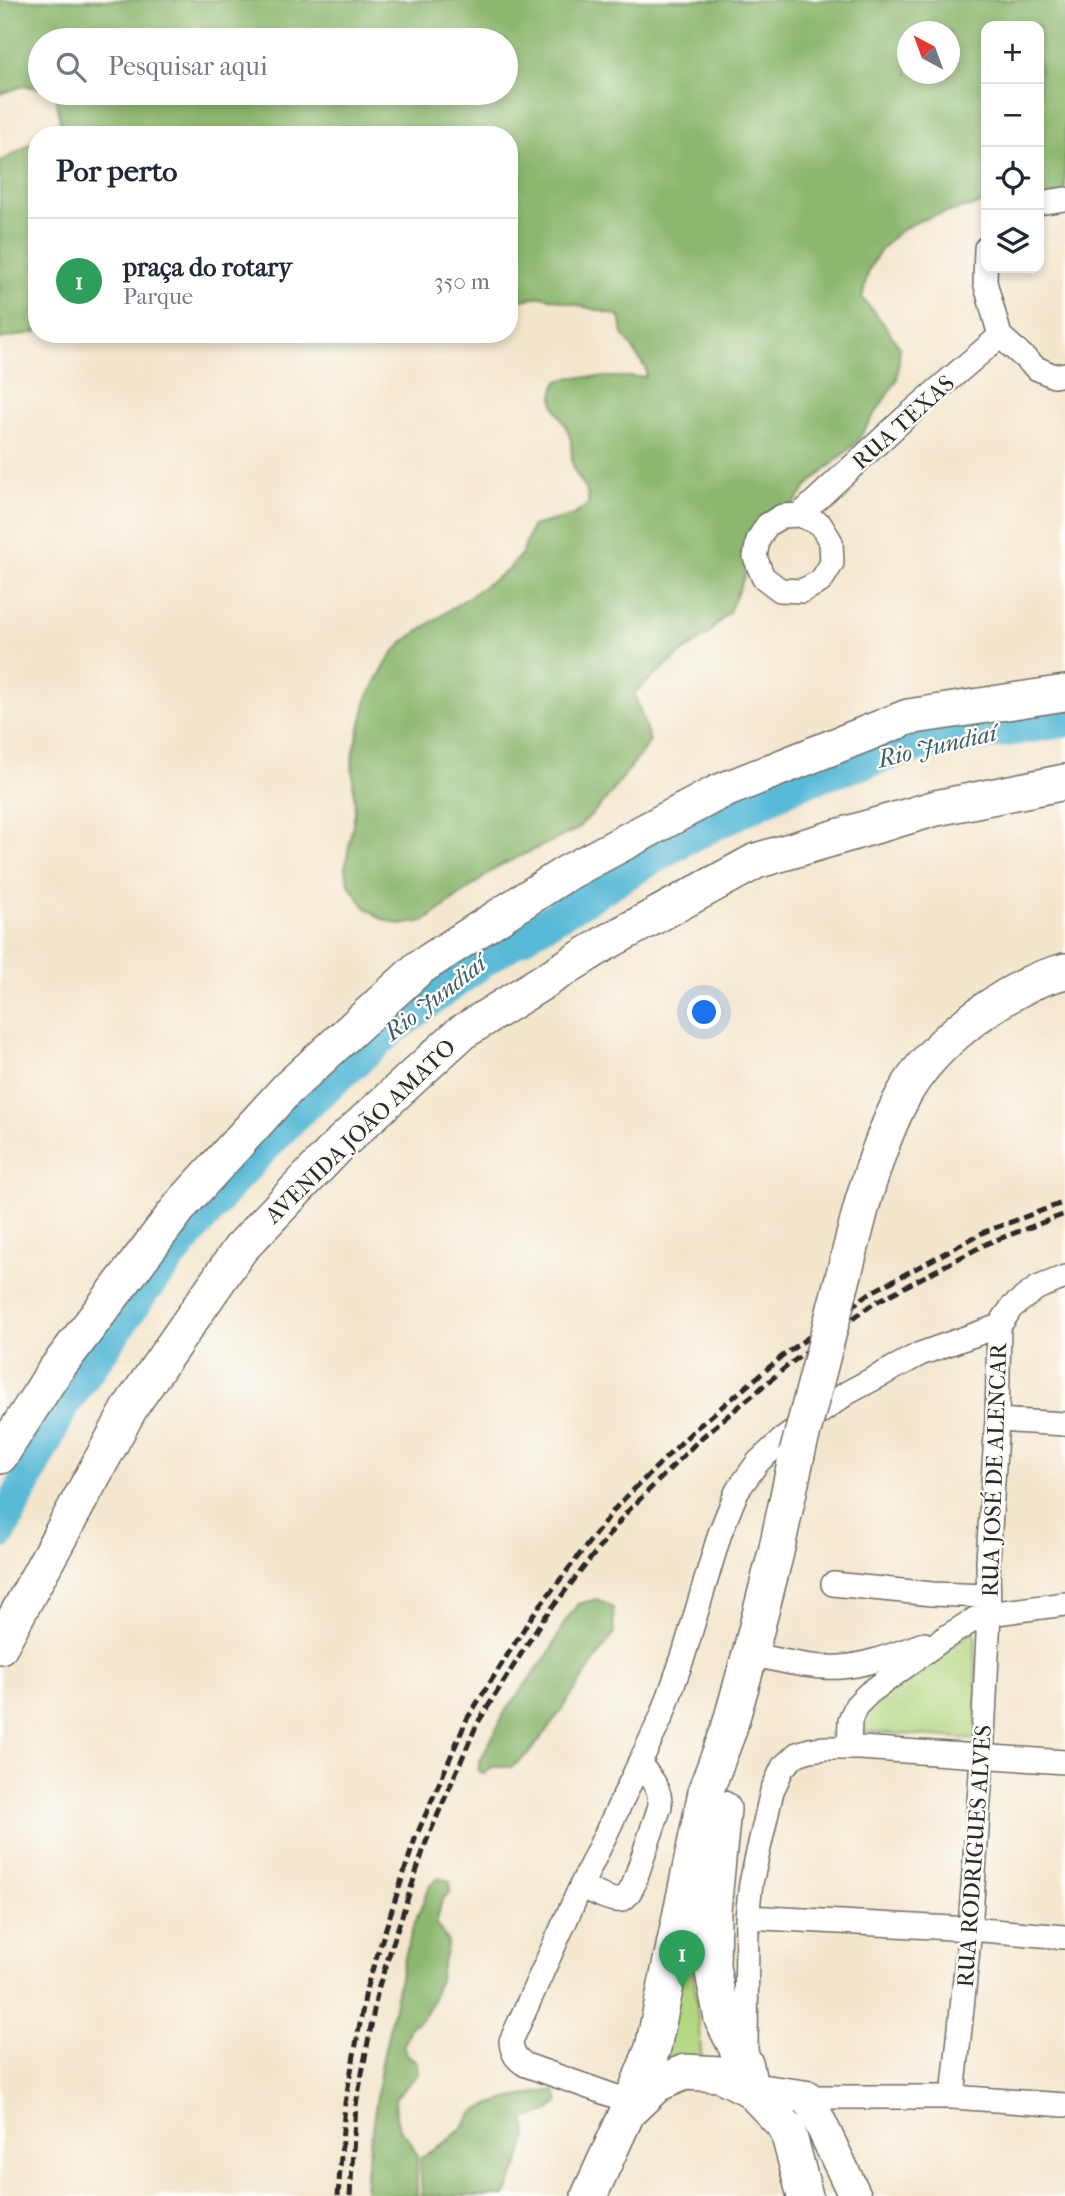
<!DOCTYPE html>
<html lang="pt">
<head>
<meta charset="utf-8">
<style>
	:root { --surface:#fff; --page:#f2f2f3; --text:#1f2937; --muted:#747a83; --line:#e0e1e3; --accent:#b5179e }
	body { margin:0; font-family:"IM FELL French Canon",serif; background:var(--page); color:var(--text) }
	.controls { position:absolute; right:21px; top:21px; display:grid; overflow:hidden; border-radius:14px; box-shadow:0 4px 10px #0003 }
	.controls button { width:63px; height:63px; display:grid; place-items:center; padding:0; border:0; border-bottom:2px solid var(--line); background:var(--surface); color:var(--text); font:35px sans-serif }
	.compass { position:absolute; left:897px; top:21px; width:63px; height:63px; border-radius:50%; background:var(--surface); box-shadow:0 4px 10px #0003; rotate:319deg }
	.you { position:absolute; left:705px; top:1013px; width:24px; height:24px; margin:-18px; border:5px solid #fff; border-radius:50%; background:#1a73e8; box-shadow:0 0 0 10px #1a73e833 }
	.badge { display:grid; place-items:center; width:46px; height:46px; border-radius:50%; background:var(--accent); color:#fff; font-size:23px; font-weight:700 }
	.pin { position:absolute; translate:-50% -58px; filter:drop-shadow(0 2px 4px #0008) }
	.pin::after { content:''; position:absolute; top:37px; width:24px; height:21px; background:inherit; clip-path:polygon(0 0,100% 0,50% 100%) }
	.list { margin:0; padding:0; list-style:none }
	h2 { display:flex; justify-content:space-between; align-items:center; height:91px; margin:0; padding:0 28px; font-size:30px }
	h2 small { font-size:23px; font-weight:400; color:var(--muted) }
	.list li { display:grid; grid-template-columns:46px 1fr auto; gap:21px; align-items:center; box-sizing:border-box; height:126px; padding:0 28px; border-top:2px solid var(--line) }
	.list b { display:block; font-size:26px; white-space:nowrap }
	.list p { margin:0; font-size:23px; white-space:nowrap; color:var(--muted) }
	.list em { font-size:23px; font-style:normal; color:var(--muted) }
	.icon { flex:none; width:38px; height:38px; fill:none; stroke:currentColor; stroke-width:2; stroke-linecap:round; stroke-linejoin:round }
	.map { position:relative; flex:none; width:1065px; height:2196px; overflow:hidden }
	.search { position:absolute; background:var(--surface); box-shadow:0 4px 10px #0003; left:28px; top:28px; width:490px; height:77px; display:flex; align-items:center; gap:18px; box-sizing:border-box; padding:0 24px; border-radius:38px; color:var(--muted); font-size:26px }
	.panel { position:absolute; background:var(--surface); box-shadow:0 4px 10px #0003; left:28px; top:126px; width:490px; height:217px; border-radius:28px }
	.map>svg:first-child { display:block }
	.green { fill:#b1d67f; stroke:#6e8055; stroke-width:2 }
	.forest { fill:#8cb76e; stroke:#5c714c; stroke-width:2; fill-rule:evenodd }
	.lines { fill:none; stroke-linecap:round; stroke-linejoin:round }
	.river { stroke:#59bad7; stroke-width:33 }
	.street-casing { stroke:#716c64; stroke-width:26 }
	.secondary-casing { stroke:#716c64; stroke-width:35 }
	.primary-casing { stroke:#716c64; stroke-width:38 }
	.street { stroke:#fff; stroke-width:23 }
	.secondary { stroke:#fff; stroke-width:32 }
	.primary { stroke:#fff; stroke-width:35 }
	.rail { stroke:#2b2b2b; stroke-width:5; stroke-dasharray:10 5; stroke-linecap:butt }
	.primary-bridge-casing { stroke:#716c64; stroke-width:38; stroke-linecap:butt }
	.primary-bridge { stroke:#fff; stroke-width:35 }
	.labels { text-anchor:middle; stroke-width:5; stroke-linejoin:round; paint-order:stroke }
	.street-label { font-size:23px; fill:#2b2b2b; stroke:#fdfcf7 }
	.water-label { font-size:24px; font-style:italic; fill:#3b5d67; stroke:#fdfcf7 }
</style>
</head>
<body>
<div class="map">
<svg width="1065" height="2196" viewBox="0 0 1065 2196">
	<rect width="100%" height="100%" fill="#fdfcf7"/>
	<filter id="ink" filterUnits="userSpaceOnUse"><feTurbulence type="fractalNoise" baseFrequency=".0143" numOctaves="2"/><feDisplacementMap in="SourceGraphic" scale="14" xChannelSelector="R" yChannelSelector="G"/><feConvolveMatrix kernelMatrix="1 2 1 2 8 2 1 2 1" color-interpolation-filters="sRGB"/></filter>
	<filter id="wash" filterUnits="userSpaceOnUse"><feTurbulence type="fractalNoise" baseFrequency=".00686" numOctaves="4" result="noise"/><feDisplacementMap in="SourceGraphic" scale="28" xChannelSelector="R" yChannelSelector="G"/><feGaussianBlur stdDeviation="1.57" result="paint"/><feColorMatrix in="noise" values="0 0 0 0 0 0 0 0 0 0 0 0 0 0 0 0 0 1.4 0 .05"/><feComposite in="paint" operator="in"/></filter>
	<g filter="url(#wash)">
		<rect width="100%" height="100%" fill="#f4e6cd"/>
		<!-- green -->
		<path class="green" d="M975,1630L977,1739L860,1731L854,1717Z
			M688,1915L702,2061L650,2073Z"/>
		<!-- forest -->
		<path class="forest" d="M0,0H1065V195H1039V26H986V202C939,217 897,215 871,266C866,275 865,288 862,298L884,324L900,348L897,380L855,444L810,483L752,559L729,612L706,636L682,653L634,693L650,741L606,800L576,830L499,866L425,921L400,925L380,918L364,906L350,886L345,869L355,812L352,758L368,696L392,654L406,640L509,569L522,553L532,526L574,515L588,504C590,489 579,482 574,469C570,459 573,447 570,437C564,415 544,406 558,381L572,377H646V369L623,334L620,316L542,296L509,303V135H43L60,121L55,93H506V40H40V88L23,86L0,94ZM908,32H950V74H908Z
			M37,140V332L0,339V162Z
			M597,1599L613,1608L614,1633L546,1732L529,1753L512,1767H492L484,1774L478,1772L480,1761L505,1712L551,1650L564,1623L578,1604Z
			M439,1878L450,1881V1892L442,1900L436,1924L448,1942C442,1964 434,2020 411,2025L403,2046L407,2054L417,2062L418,2074L395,2098L396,2118L400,2129L410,2141L417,2155V2196H365L366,2172L381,2068L402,1968L413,1927L430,1885Z
			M555,2090L559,2102L548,2112L524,2119L528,2136L517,2168L505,2196H422L420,2158C435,2150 449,2141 461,2129C466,2124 469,2116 475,2112C489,2101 536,2093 555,2090Z"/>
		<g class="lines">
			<!-- river -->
			<path class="river" d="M0,1533L64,1404L142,1293L233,1180L303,1107L392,1029L490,956L681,841L799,783L922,744L1065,721"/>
		</g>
	</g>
	<g filter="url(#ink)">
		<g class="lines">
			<defs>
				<path id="street" d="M1039,203L1065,199
					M986,248L985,282L1000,336
					M1000,336L1036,368L1054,376L1065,374
					M800,515L820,524L831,542L832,563L821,581L802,591L780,590L763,577L755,557L758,540L767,525L782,516L800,515L906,417L1000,336
					M997,1420L1065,1424
					M833,1584L932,1594L988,1596
					M750,1654C779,1660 811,1669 841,1667C869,1665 897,1653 924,1644
					M849,1748L850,1720L856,1706L869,1693L943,1639L975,1619L989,1614L1065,1604
					M581,1886C589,1890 614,1903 621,1900C627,1898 630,1891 633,1886L660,1806C661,1788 650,1777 639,1763
					M747,1917L970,1929L1065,1937
					M746,2058L747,1917L751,1883L772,1791L783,1767L797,1754L810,1750L825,1748H860L1065,1762
					M808,2097H953L1065,2105
					M953,2097L970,1929L982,1758L989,1614L988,1560L997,1420L999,1326
					M631,2102L526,2065C516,2059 512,2053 511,2041L581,1886L662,1716L684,1654L720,1533L737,1491L758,1462L782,1440L847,1393L920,1354L999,1326L1012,1307L1037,1288L1065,1277"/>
				<path id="secondary" d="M750,2089L808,2097L855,2196"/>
				<path id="primary" d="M863,1201C874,1165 885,1130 903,1096C928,1050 979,1010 1025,986C1037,979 1052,975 1065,971
					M0,1456L54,1372L182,1204L287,1089L419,968L565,874L717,793L908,717L1065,693
					M0,1646L131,1406L240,1249L342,1142L461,1033L607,942L756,861L936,808L1065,782
					M723,1809L713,1910L712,1967L722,2019L746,2066L750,2089
					M631,2109L657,2084L685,2072L720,2074L750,2089L787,2128L805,2196
					M589,2196L628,2111L653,2048L707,1787L728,1732L750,1654L776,1552L797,1454"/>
			</defs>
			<!-- street casing -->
			<use href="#street" class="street-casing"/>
			<!-- secondary casing -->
			<use href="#secondary" class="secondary-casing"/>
			<!-- primary casing -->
			<use href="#primary" class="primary-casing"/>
			<!-- street -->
			<use href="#street" class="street"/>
			<!-- secondary -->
			<use href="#secondary" class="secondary"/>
			<!-- primary -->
			<use href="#primary" class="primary"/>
			<!-- rail -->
			<path class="rail" d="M338,2196L345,2103L367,1986L415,1839L467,1719L532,1616L618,1505L694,1430L784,1355L870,1293L984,1232L1065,1202
				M350,2196L356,2105L378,1989L426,1842L477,1724L541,1622L627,1512L701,1438L791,1363L876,1302L988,1243L1065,1214"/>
			<defs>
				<path id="primary-bridge" d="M797,1454L863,1201"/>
			</defs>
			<!-- primary-bridge casing -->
			<use href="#primary-bridge" class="primary-bridge-casing"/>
			<!-- primary-bridge -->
			<use href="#primary-bridge" class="primary-bridge"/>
		</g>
	</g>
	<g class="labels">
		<!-- street labels -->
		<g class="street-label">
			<text transform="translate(903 422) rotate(-42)" y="8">RUA TEXAS</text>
			<text transform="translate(360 1131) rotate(-44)" y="8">AVENIDA JOÃO AMATO</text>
			<text transform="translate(994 1470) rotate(-88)" y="8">RUA JOSÉ DE ALENCAR</text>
			<text transform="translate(974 1856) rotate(-86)" y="8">RUA RODRIGUES ALVES</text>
		</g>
		<!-- water labels -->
		<g class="water-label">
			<text transform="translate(937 746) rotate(-13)" y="8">Rio Jundiaí</text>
			<text transform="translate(435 998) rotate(-38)" y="8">Rio Jundiaí</text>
		</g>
	</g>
</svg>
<div class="controls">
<button>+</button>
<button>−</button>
<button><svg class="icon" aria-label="locate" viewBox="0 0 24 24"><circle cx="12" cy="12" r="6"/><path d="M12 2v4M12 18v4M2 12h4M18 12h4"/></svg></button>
<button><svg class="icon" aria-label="layers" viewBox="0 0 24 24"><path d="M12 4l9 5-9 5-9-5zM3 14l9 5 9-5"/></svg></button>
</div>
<svg class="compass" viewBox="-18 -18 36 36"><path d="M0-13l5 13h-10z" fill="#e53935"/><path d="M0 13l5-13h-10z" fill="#747a83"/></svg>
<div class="you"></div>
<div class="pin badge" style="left:682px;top:1988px;background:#2e9e5b">1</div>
<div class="search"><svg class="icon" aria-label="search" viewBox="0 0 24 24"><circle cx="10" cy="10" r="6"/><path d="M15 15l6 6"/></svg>Pesquisar aqui</div>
<section class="panel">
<h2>Por perto<small></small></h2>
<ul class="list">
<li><span class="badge" style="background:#2e9e5b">1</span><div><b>praça do rotary</b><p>Parque</p></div><em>350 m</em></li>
</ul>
</section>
</div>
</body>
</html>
